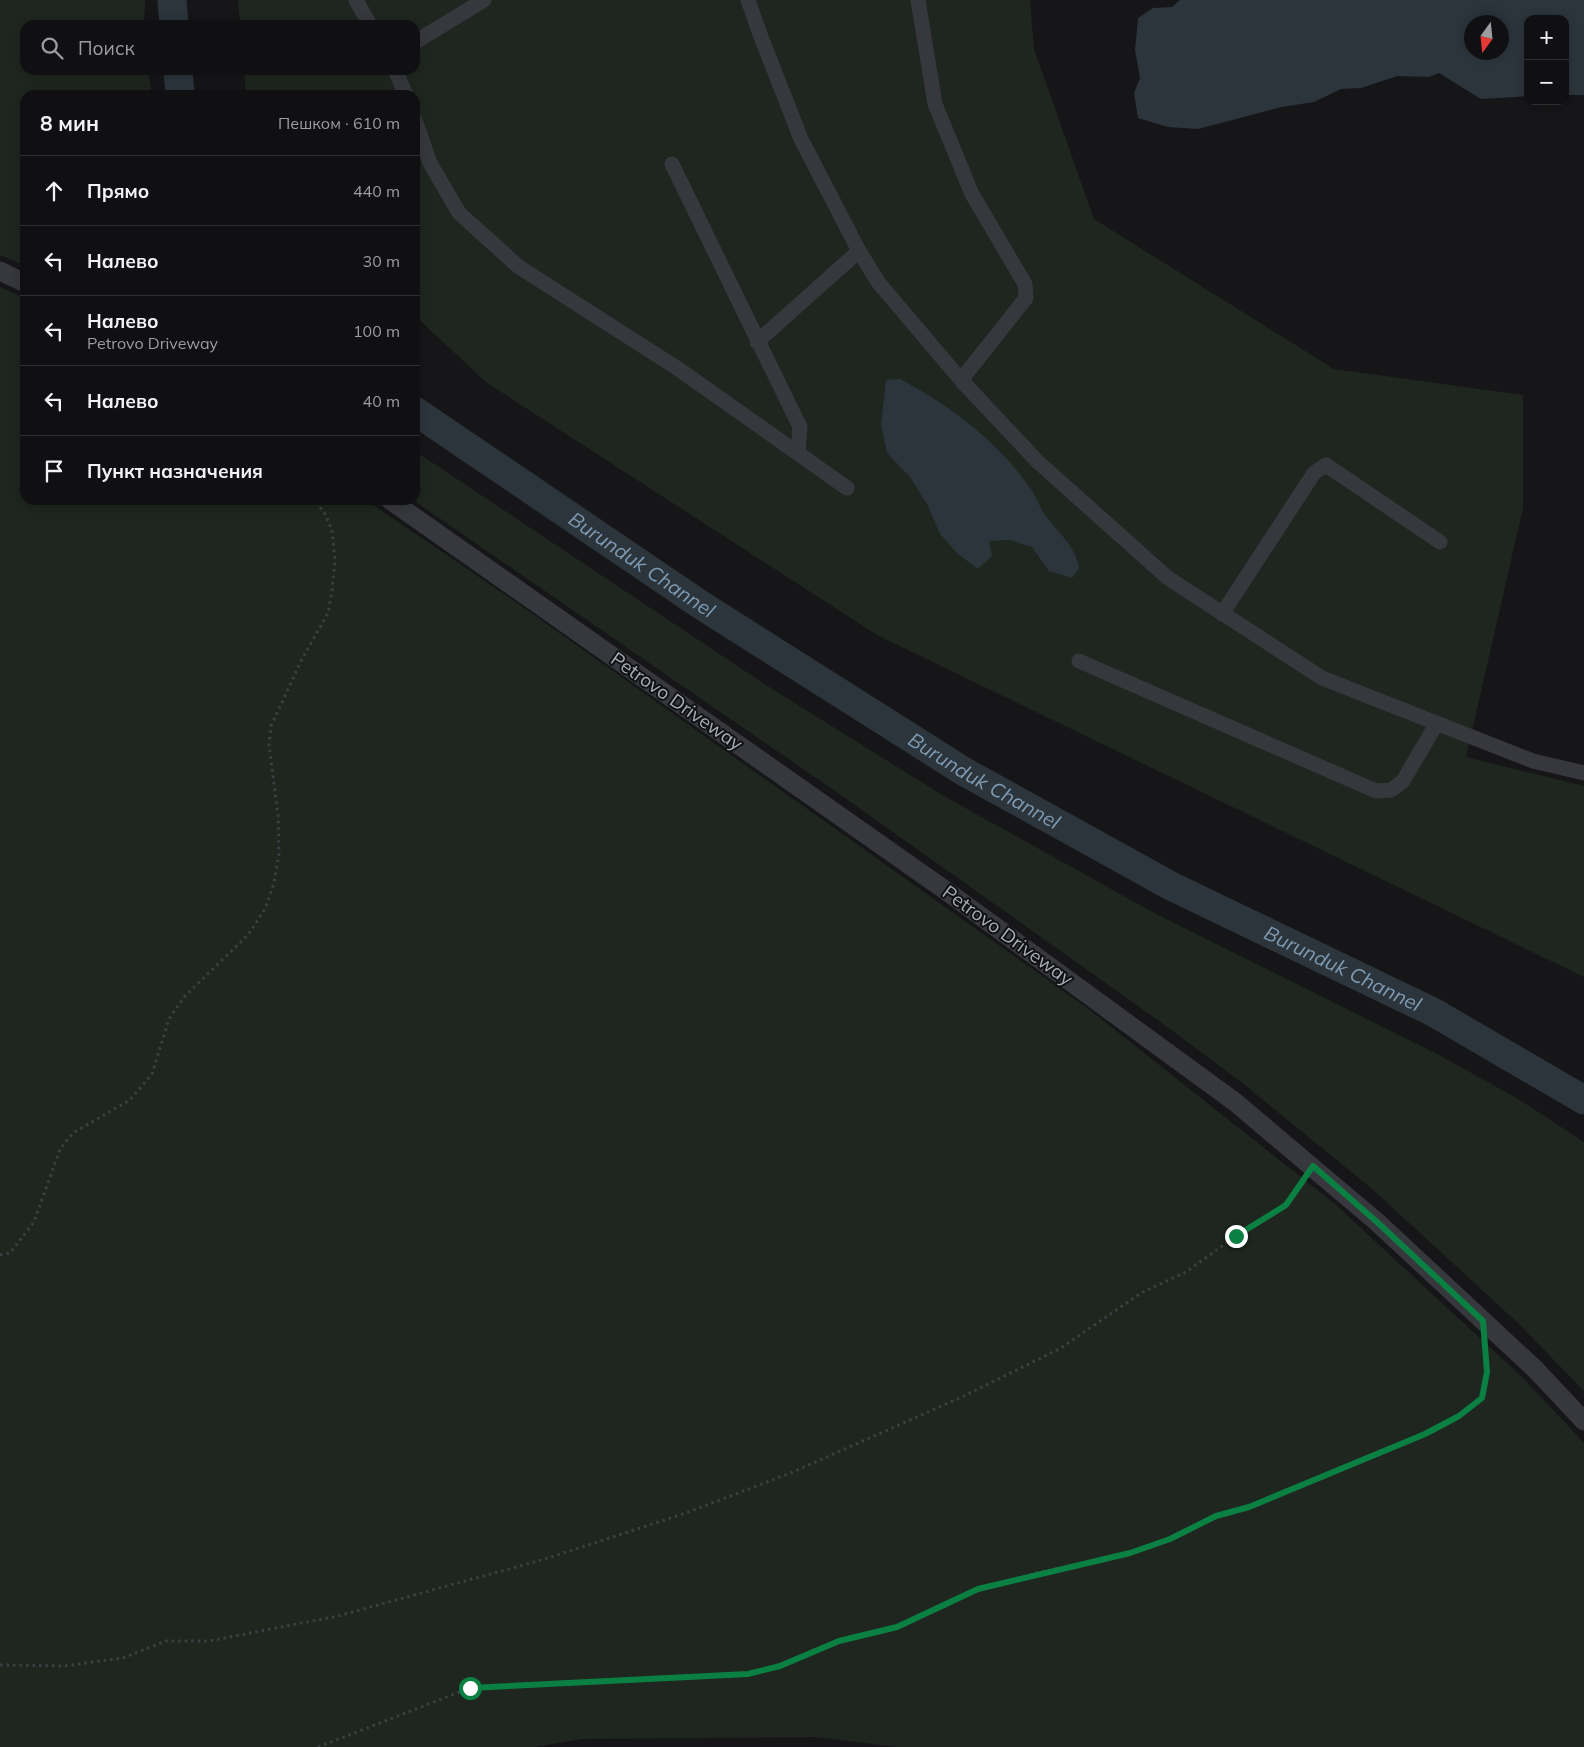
<!DOCTYPE html>
<html lang="ru">
<head>
<meta charset="utf-8">
<style>
	:root { --surface:#101012; --page:#1e1e20; --text:#f1f3f6; --muted:#9c9d9f; --line:#303032 }
	body { margin:0; font-family:Mulish,sans-serif; background:var(--page); color:var(--text) }
	.controls { position:absolute; right:15px; top:15px; display:grid; overflow:hidden; border-radius:10px; box-shadow:0 2px 12px #0003 }
	.controls button { width:45px; height:45px; display:grid; place-items:center; padding:0; border:0; border-bottom:1px solid var(--line); background:var(--surface); color:var(--text); font:25px sans-serif }
	.compass { position:absolute; left:1464px; top:15px; width:45px; height:45px; border-radius:50%; background:var(--surface); box-shadow:0 2px 12px #0003; rotate:195deg }
	.stop { position:absolute; width:15px; height:15px; margin:-11px; border:4px solid #0b8043; border-radius:50%; background:#fff }
	.stop.end { background:#0b8043; border-color:#fff; box-shadow:0 1px 5px #0008 }
	.list { margin:0; padding:0; list-style:none }
	h2 { display:flex; justify-content:space-between; align-items:center; height:65px; margin:0; padding:0 20px; font-size:21px }
	h2 small { font-size:16px; font-weight:400; color:var(--muted) }
	.list li { display:grid; grid-template-columns:32px 1fr auto; gap:15px; align-items:center; box-sizing:border-box; height:70px; padding:0 20px; border-top:1px solid var(--line) }
	.list b { display:block; font-size:19px; white-space:nowrap }
	.list p { margin:0; font-size:16px; white-space:nowrap; color:var(--muted) }
	.list em { font-size:16px; font-style:normal; color:var(--muted) }
	.icon { flex:none; width:28px; height:28px; fill:none; stroke:currentColor; stroke-width:2; stroke-linecap:round; stroke-linejoin:round }
	.map { position:relative; flex:none; width:1584px; height:1747px; overflow:hidden }
	.search { position:absolute; background:var(--surface); box-shadow:0 2px 12px #0003; left:20px; top:20px; width:400px; height:55px; display:flex; align-items:center; gap:12px; box-sizing:border-box; padding:0 18px; border-radius:15px; color:var(--muted); font-size:19px }
	.panel { position:absolute; background:var(--surface); box-shadow:0 2px 12px #0003; left:20px; top:90px; width:400px; height:415px; border-radius:15px }
	.map>svg:first-child { display:block }
	.green { fill:#1e261f }
	.water { fill:#2c353c; fill-rule:evenodd }
	.lines { fill:none; stroke-linecap:round; stroke-linejoin:round }
	.stream { stroke:#2c353c; stroke-width:5 }
	.river { stroke:#2c353c; stroke-width:29 }
	.path { stroke:#3d3f44; stroke-width:3; stroke-dasharray:2.5 4; stroke-linecap:butt }
	.minor { stroke:#37383d; stroke-width:15 }
	.tertiary { stroke:#37383d; stroke-width:19 }
	.route { stroke:#0b8043; stroke-width:6 }
	.labels { text-anchor:middle; stroke-width:4; stroke-linejoin:round; paint-order:stroke }
	.street-label { font-size:19px; fill:#a8adb8; stroke:#111113 }
	.water-label { font-size:20px; font-style:italic; fill:#7f9bb3; stroke:#111113 }
</style>
</head>
<body>
<div class="map">
<svg width="1584" height="1747" viewBox="0 0 1584 1747">
	<rect width="100%" height="100%" fill="#161618"/>
	<!-- green -->
	<path class="green" d="M0,0H145L144,25H25V70H148L152,95H25V266L0,255Z
		M238,0H1030L1034,49L1094,219L1334,369L1523,395V508L1466,757L1584,786V977L877,635L487,383L415,316V95H246L244,70H415V25H240Z
		M0,287L25,298V500H366L513,600L1086,1007L1335,1204L1523,1378L1584,1443V1747H897L815,1737L582,1739L535,1747H0Z
		M415,451L766,685L944,796L1156,914L1439,1055L1520,1100L1584,1142V1391L1518,1323L1371,1188L1241,1082L1159,1021L845,798L413,500H415Z"/>
	<!-- water -->
	<path class="water" d="M1180,0H1584V95H1565V19H1528V96L1481,99L1439,73L1429,77L1397,76L1361,88L1341,89L1314,102L1281,107L1198,129L1168,127L1138,118L1134,93L1140,78L1135,50L1138,18L1153,8L1172,7ZM1472,22H1502V52H1472Z
		M900,379C949,405 998,441 1030,488C1036,496 1039,506 1045,515C1058,532 1076,547 1079,568L1072,578L1049,571L1032,547L1010,540L989,541L992,556L978,569L958,554L940,534L927,504L910,477L887,453L881,425L886,380Z"/>
	<g class="lines">
		<!-- stream -->
		<path class="stream" d="M1580,1097L1584,1094"/>
		<!-- river -->
		<g class="river">
			<path d="M172,0L174,25"/>
			<path d="M178,70L180,95"/>
			<path id="s1" d="M415,411L701,605L963,771L1171,886L1433,1012L1584,1100"/>
		</g>
		<!-- path -->
		<path class="path" d="M0,1255L10,1253L34,1222L60,1149L73,1133L130,1100L152,1074L169,1019L184,997L248,935L265,909L274,883L279,854L278,815L269,745L271,726L301,661L328,613L332,591L335,560L332,530L324,512L313,500
			M0,1665L64,1666L123,1658L166,1641H209L338,1616L545,1559L686,1513L793,1472L964,1396L1061,1348L1141,1293L1186,1272L1236,1236L1286,1205L1302,1181
			M318,1747L470,1688L748,1674L780,1666L839,1641L897,1627L950,1604L978,1589L1036,1573L1130,1553L1170,1539L1216,1516L1249,1507L1425,1434L1459,1416L1482,1397L1487,1372L1485,1344"/>
		<!-- minor -->
		<path class="minor" d="M356,0L370,25
			M748,0L761,37L801,139L859,251L878,282L961,380L1038,462L1168,578L1322,678L1533,761L1584,773
			M918,0L935,104L972,194L1025,284L1026,298L961,380
			M415,42L484,0
			M395,70L406,95
			M415,120L430,163L459,213L519,267L677,368L847,488
			M672,164L800,427L798,453
			M757,342L859,251
			M1222,614L1314,473L1326,465L1440,542
			M1079,661L1376,791L1391,790L1403,781L1437,723"/>
		<!-- tertiary -->
		<path class="tertiary" d="M0,271L25,283
			M390,500L945,890L1235,1102L1377,1222L1535,1369L1584,1421"/>
	</g>
	<g class="lines">
		<!-- route -->
		<path class="route" d="M470,1688L748,1674L780,1666L839,1641L897,1627L978,1589L1130,1553L1170,1539L1216,1516L1249,1507L1425,1434L1459,1416L1482,1398L1487,1372L1483,1321L1377,1222L1313,1166L1286,1205L1236,1236"/>
	</g>
	<g class="labels">
		<!-- street labels -->
		<g class="street-label">
			<text transform="translate(677 701) rotate(35)" y="7">Petrovo Driveway</text>
			<text transform="translate(1008 935) rotate(36)" y="7">Petrovo Driveway</text>
		</g>
		<!-- water labels -->
		<g class="water-label">
			<text dy="7" stroke="none"><textPath href="#s1" startOffset="274">Burunduk Channel</textPath></text>
			<text dy="7" stroke="none"><textPath href="#s1" startOffset="679">Burunduk Channel</textPath></text>
			<text dy="7" stroke="none"><textPath href="#s1" startOffset="1084">Burunduk Channel</textPath></text>
		</g>
	</g>
</svg>
<div class="controls">
<button>+</button>
<button>−</button>
</div>
<svg class="compass" viewBox="-18 -18 36 36"><path d="M0-13l5 13h-10z" fill="#e53935"/><path d="M0 13l5-13h-10z" fill="#9c9d9f"/></svg>
<div class="stop" style="left:470px;top:1688px"></div>
<div class="stop end" style="left:1236px;top:1236px"></div>
<div class="search"><svg class="icon" aria-label="search" viewBox="0 0 24 24"><circle cx="10" cy="10" r="6"/><path d="M15 15l6 6"/></svg>Поиск</div>
<section class="panel">
<h2>8 мин<small>Пешком · 610 m</small></h2>
<ul class="list">
<li><svg class="icon" aria-label="ahead" viewBox="0 0 24 24"><path d="M12 20V5M6 11l6-6 6 6"/></svg><div><b>Прямо</b></div><em>440 m</em></li>
<li><svg class="icon" aria-label="left" viewBox="0 0 24 24"><path d="M17 20v-9H6M10 6l-5 5 5 5"/></svg><div><b>Налево</b></div><em>30 m</em></li>
<li><svg class="icon" aria-label="left" viewBox="0 0 24 24"><path d="M17 20v-9H6M10 6l-5 5 5 5"/></svg><div><b>Налево</b><p>Petrovo Driveway</p></div><em>100 m</em></li>
<li><svg class="icon" aria-label="left" viewBox="0 0 24 24"><path d="M17 20v-9H6M10 6l-5 5 5 5"/></svg><div><b>Налево</b></div><em>40 m</em></li>
<li><svg class="icon" aria-label="arrive" viewBox="0 0 24 24"><path d="M6 21V4h12l-3 4 3 4H6"/></svg><div><b>Пункт назначения</b></div></li>
</ul>
</section>
</div>
</body>
</html>
